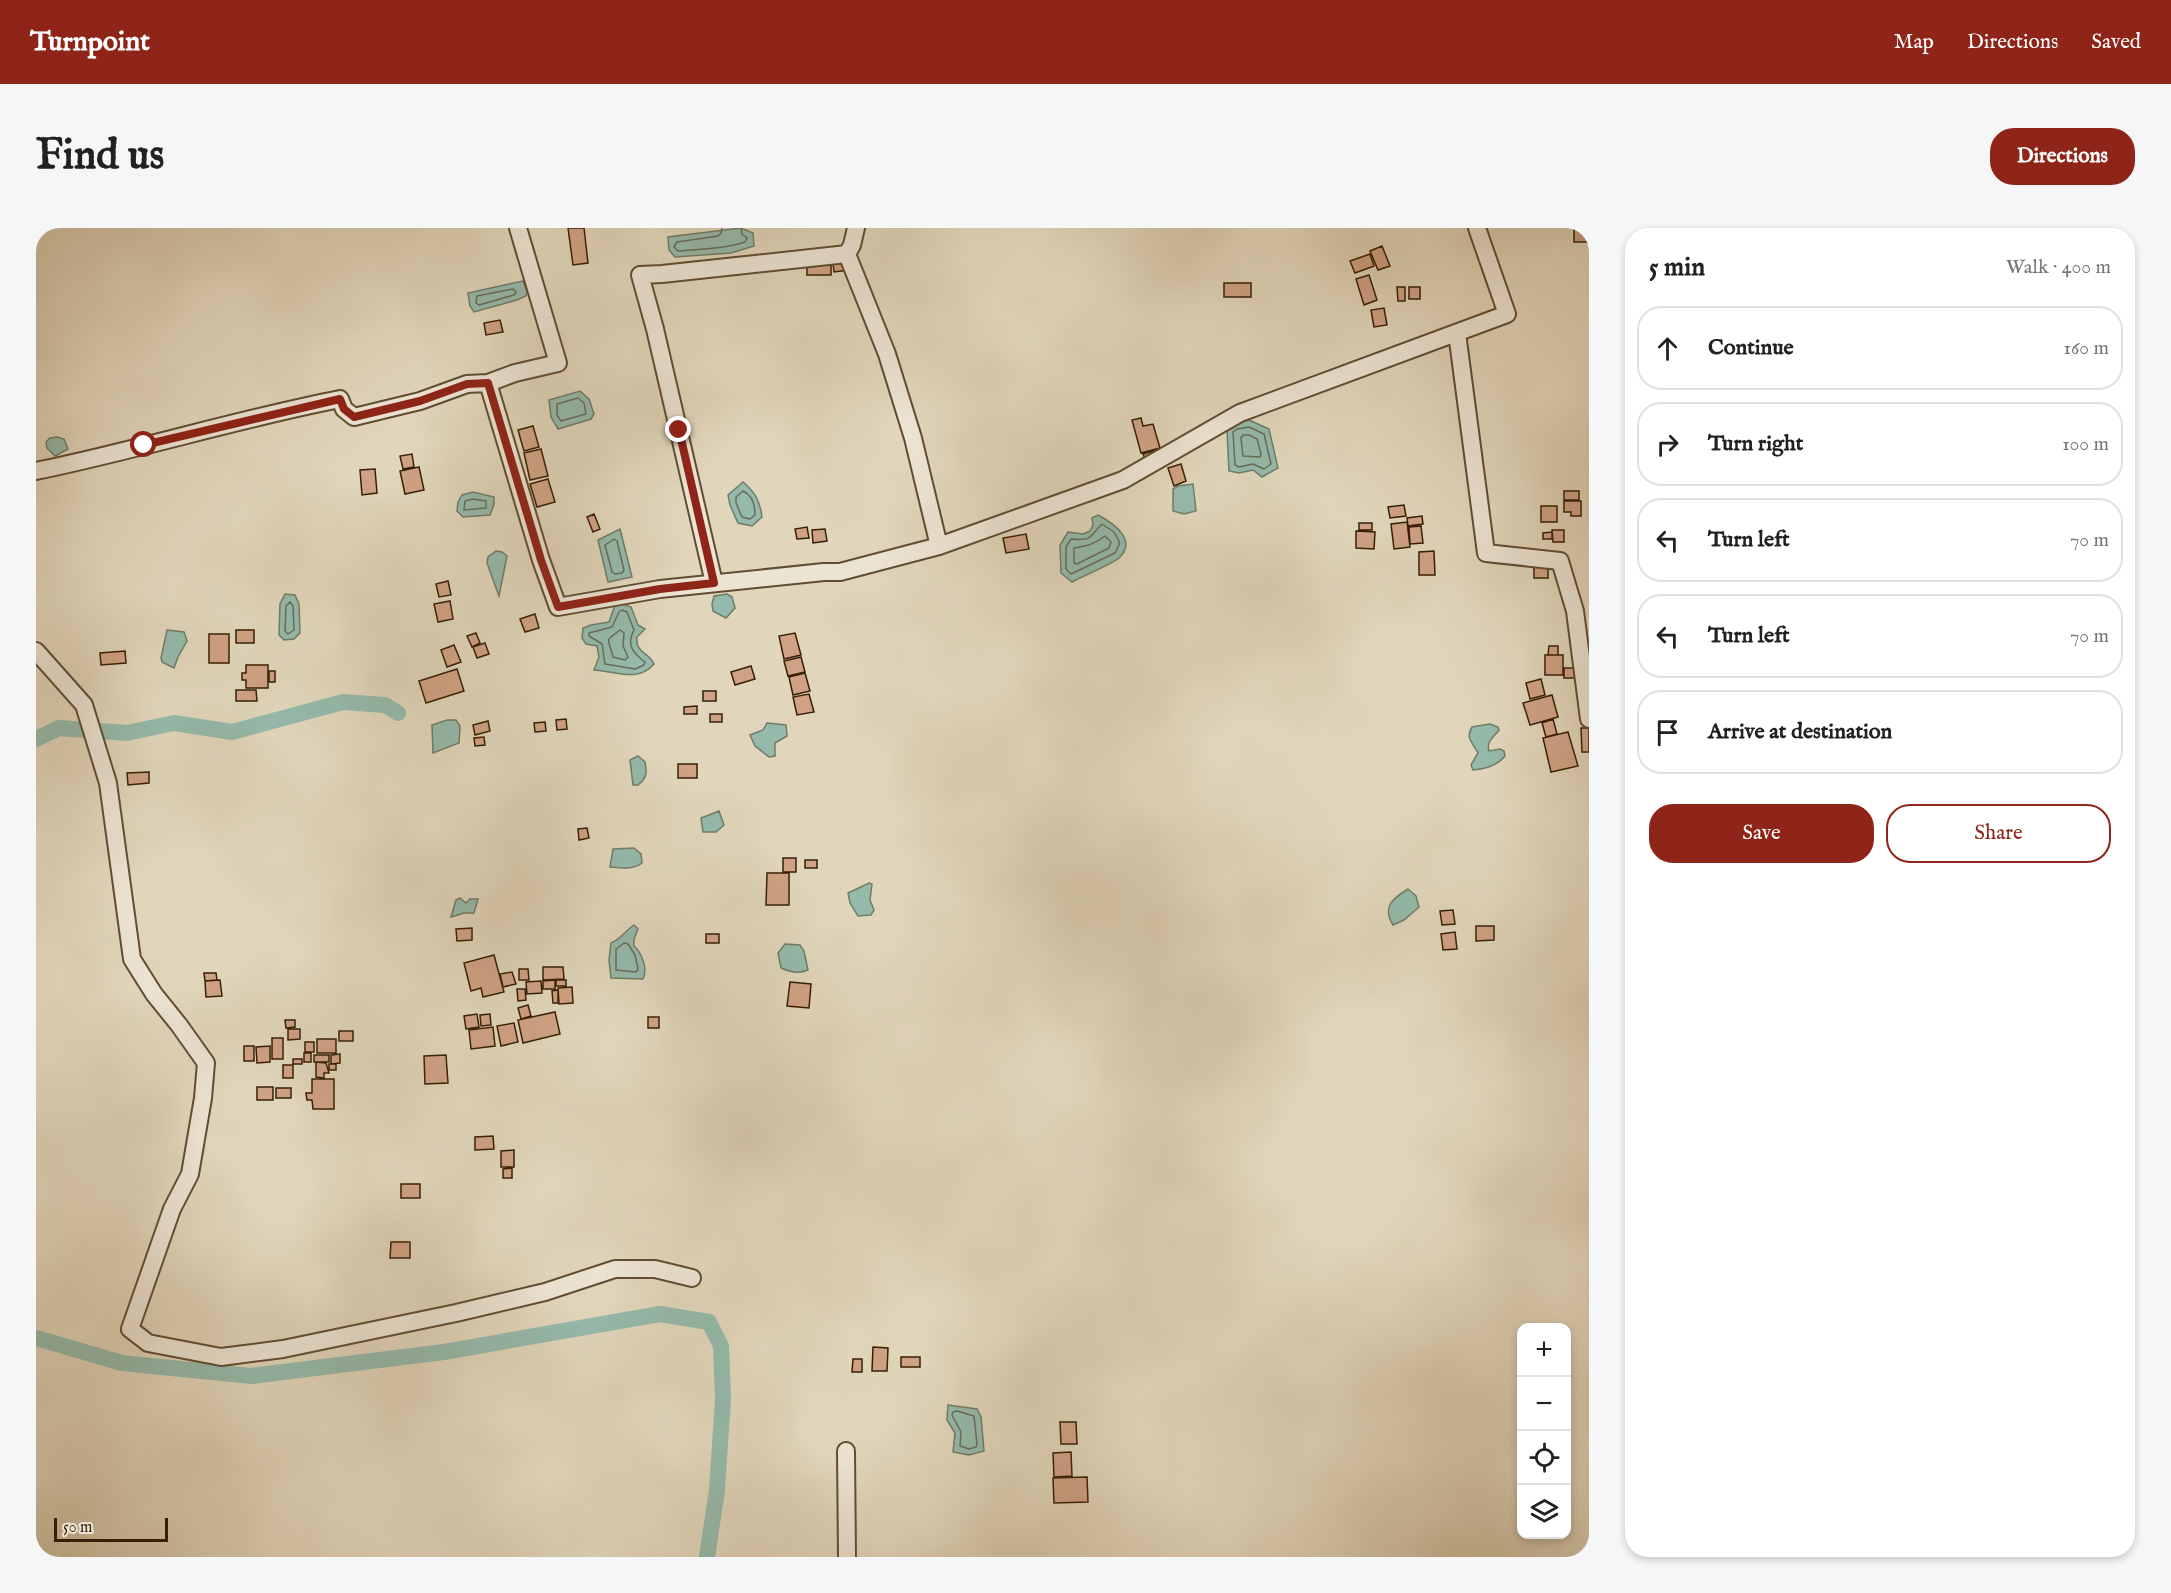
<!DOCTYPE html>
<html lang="en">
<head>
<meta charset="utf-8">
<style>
	:root { --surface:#fff; --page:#f6f6f6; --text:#202124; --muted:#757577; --line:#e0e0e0; --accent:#8f2418 }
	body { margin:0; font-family:"IM FELL English",serif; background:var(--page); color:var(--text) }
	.controls { position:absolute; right:18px; bottom:18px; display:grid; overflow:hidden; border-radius:12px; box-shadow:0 3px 9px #0003 }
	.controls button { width:54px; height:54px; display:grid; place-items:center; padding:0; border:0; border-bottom:2px solid var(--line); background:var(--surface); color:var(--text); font:30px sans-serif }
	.scale { position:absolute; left:18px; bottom:15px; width:114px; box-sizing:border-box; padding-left:6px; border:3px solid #361f04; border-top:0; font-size:16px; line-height:21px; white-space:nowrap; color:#361f04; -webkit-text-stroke:4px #ece4d3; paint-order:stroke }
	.stop { position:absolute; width:18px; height:18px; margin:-14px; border:4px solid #8f2418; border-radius:50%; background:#fff }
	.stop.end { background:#8f2418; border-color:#fff; box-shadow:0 2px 6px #0008 }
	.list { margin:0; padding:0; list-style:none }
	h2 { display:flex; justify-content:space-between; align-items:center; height:78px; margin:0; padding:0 24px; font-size:26px }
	h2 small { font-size:20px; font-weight:400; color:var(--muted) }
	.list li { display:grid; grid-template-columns:39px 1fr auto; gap:18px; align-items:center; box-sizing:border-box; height:84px; margin:0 12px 12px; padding:0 12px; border:2px solid var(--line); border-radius:24px }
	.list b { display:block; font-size:22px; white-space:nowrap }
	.list em { font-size:20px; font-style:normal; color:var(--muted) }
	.actions { display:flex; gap:12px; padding:18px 24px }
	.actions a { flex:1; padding:14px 0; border:2px solid var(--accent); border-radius:24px; text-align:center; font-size:21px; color:var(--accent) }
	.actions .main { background:var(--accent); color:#fff }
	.icon { flex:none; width:33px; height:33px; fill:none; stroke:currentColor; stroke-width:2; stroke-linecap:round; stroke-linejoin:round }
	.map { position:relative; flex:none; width:1553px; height:1329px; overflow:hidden; border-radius:24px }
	header { display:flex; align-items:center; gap:36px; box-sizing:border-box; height:84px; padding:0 30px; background:var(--accent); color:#fff }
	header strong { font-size:28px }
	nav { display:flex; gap:33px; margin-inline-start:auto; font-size:21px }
	.intro { display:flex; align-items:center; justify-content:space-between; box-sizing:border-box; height:144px; padding:0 36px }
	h1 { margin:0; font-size:42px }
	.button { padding:15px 27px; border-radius:24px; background:var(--accent); color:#fff; font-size:21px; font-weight:700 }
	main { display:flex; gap:36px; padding:0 36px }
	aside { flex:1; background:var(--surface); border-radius:24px; box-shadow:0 3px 9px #0003 }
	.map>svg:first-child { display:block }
	.water { fill:#95baab; stroke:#6f7c68; stroke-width:1.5 }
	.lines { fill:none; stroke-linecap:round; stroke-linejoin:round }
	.shore { stroke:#666c58; stroke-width:1.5 }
	.canal { stroke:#95baab; stroke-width:16 }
	.building { fill:#d0a285; stroke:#361f04; stroke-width:1.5 }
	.street-casing { stroke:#614d32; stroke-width:20 }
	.street { stroke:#ece4d3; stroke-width:16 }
	.route { stroke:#8f2418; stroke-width:8 }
</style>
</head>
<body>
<header>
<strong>Turnpoint</strong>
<nav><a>Map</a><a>Directions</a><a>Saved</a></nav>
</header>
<div class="intro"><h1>Find us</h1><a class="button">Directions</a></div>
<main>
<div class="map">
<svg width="1553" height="1329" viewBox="0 0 1553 1329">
	<rect width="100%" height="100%" fill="#e1d6bb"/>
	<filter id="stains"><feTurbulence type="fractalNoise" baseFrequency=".00333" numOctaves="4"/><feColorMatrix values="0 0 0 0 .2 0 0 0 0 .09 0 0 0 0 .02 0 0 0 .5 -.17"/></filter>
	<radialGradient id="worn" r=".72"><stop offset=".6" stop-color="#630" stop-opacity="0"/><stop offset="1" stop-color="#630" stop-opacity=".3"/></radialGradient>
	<!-- water -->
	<path class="water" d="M705,0L717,5L718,18L695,25L639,29L633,22L632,9Z
		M487,53L491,64L490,68L481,72L438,84L434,78L432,65Z
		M544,163L553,171L558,186L555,191L522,201L515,189L513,172Z
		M1213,192L1233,201L1242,240L1226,249L1217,242L1203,245L1193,243L1191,203L1198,196Z
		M21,209L28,211L32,221L19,228L11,220L10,214L14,210Z
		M707,254C719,264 724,273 726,289L716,298L702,295L694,277L692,267Z
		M1157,256L1160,283L1148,286L1137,283V261L1142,258Z
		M437,264L458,269V276L454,287L427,289L421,283L422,274L426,267Z
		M1062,287C1077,295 1102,312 1083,330C1078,335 1045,349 1036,354L1025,345L1024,317L1032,304L1047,306L1054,303L1057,297L1056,290Z
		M584,301L596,349L572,354L562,312Z
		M460,323L466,324L471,328L463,368L451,335L452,329Z
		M249,366L259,367L263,376L264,405L258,411L248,412L243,407L244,376Z
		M691,366L696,369L699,380L690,390L677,383L676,376L678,368Z
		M587,376L595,379L602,397L609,401L601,409C599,425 613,424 618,436C602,455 579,443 558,442L563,429L561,418L550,416L546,410L547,400L555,397L573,394L579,377Z
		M131,402L148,404L151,413L142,429L138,440L126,434L125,430Z
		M411,492H420L424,498L423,515L397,525L396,497Z
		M731,495L750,497L751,508L739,515V528L733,529L719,518L714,507L727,502Z
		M1454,496L1462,499L1463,502C1458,509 1450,513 1453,523L1464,521L1468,523L1469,528C1461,538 1450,541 1437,542L1435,537L1442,525C1437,515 1429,510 1436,499Z
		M602,528L609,534C611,545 611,550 602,557H597L594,532Z
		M683,583L688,597L680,604H667L665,590Z
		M598,620L605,626L606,635C597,642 585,640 574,639L577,621Z
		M833,655L836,656L834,672L838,682L835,687L822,688L814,675L812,665Z
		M1372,661L1380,668L1383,679L1368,692L1357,697C1346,679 1356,671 1372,661Z
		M424,670L430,675L434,671H442L438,685H428L415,689L420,672Z
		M598,697L602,701L598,711V718C606,725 612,741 607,751L575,750L573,732L575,715C585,711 589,703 598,697Z
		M749,716L764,717L768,723L772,742C762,746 754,744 745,740L742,725Z
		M912,1177L941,1181L945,1189L948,1223L933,1227L917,1224L919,1205L911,1192Z"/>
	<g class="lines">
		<!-- shore -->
		<path class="shore" d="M686,0L685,5L682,8L641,14L638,19L642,23C665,21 687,21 709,14L711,10L706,6L705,0
			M477,61L480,64L478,67L443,77L440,75L441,68Z
			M542,170L548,175L550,186L525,193L521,187V176Z
			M1213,199L1228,206L1235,236L1228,241L1217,236L1203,239L1199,237L1197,204L1201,201Z
			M1207,207H1213L1221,211L1225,226L1224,229L1207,228L1205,210Z
			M707,263C716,267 719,277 719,287L714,291L706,289L700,275V269Z
			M437,271L450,273V280L428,282L429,273Z
			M1066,296L1078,304L1083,313V317L1079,325L1035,346L1030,341V319L1035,311C1058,313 1052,309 1066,296Z
			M1069,308L1075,314L1073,320L1041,336L1038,335V320C1051,318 1059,316 1069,308Z
			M578,311L581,313L588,342L586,345L579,346L576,344L569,317Z
			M254,374L257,378L258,402L252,406L249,403L250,378Z
			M586,382L591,384L598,402C590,417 597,425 609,434L608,437L599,441L569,436L566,416L553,408V405L576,399L583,384Z
			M584,402L588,405L587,418L592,429L589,432L577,429C572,409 568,414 584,402Z
			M588,715L592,716L599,727L602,741L600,744L580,742V721Z
			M921,1183L938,1188L941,1216L940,1219L933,1221L924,1218L925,1204L916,1187L917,1184Z"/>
		<!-- canal -->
		<path class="canal" d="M0,511L23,500L91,505L138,495L196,504L307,474L349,477L362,485
			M0,1110L86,1135L215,1148L408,1124L624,1086L673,1094L685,1118L687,1171L681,1262L671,1329"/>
	</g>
	<!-- building -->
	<path class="building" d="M532,0H548L552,35L537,37Z
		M1538,0H1552V14H1538Z
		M1346,18L1354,38L1342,42L1334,23Z
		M1334,26L1338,38L1319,45L1314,33Z
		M812,33L813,42L798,44L797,35Z
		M771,36L795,37V47H771Z
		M1333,47L1341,72L1328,77L1320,51Z
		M1188,55H1215V69H1188Z
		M1361,59H1369V73H1362Z
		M1373,59H1384V71H1373Z
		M1348,80L1351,97L1338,99L1335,82Z
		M464,92L467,104L450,107L448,95Z
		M1105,190L1107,198L1117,196L1124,220L1105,225L1096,192Z
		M497,198L503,219L488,223L482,202Z
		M505,221L512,248L494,252L488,225Z
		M1121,222L1123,229L1110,233L1107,226Z
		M376,226L378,239L367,241L364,228Z
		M1145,236L1150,253L1138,258L1132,240Z
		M383,239L388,262L369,266L364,243Z
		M339,241L341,265L326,267L324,242Z
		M512,251L519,274L501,279L494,256Z
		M1528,263H1543V272H1528Z
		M1528,273H1545V288H1535V284H1528Z
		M1368,277L1370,288L1354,290L1352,279Z
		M1505,278H1521V294H1505Z
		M558,286L564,301L557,304L551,289Z
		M1386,288L1387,296L1372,298L1371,290Z
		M1371,294L1374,319L1358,321L1355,296Z
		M1323,295H1336V302H1323Z
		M1385,298L1387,315L1374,316L1373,299Z
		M771,299L773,310L761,311L759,301Z
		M789,301L791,313L777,315L776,302Z
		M1516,302H1528V314H1517Z
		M1320,303L1339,304L1338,321L1320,320Z
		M1516,304V311H1507V305Z
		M990,306L993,321L970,325L967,310Z
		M1398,323L1399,347H1383V324Z
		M1498,339H1512V350H1498Z
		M412,353L415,367L403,369L400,356Z
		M414,373L417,391L402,394L398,376Z
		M499,386L503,400L489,404L484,391Z
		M200,402H218V415H200Z
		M440,405L444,415L436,419L431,408Z
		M759,405L765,427L748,431L743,408Z
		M173,406H193V435H173Z
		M449,415L453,426L441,430L437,419Z
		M418,417L425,434L411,439L405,422Z
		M1513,418H1522V427H1512Z
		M89,423L90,435L65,437L64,425Z
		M1509,427H1527V447H1509Z
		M765,429L769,444L752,448L748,433Z
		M210,437H232V460H210V452H206V445H210Z
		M715,438L719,451L699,457L695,444Z
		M1528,440H1544V450H1528Z
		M421,441L428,463L390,475L383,453Z
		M233,443H239V454H233Z
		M769,445L774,463L757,467L753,449Z
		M1505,451L1509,467L1494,471L1490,455Z
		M200,462H220L221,473H200Z
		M667,463H680V473H667Z
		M773,466L778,484L761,487L757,469Z
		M1516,467L1522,489L1494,497L1487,475Z
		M661,478V486H648V479Z
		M674,486H686V494H674Z
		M530,491L531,501L521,502L520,492Z
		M1517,491L1521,506L1510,509L1506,495Z
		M452,493L454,503L439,507L437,497Z
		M509,494L510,503L499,504L498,495Z
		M1545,500H1553V524H1546Z
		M1532,504L1542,538L1515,544L1507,510Z
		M448,509L449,517L439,518L438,510Z
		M642,536H661V550H642Z
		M113,544V555L92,557L91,545Z
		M551,600L553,610L543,612L542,601Z
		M747,630H760V644H747Z
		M769,632H781V640H769Z
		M731,645H753V677H730Z
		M1417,682L1419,696L1406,697L1404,683Z
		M1440,698H1458V712L1440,713Z
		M436,700V712L421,713L420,701Z
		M1419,704L1421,721L1407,722L1405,706Z
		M670,706H683V715H670Z
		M458,727L468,764L447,769L445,760L435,763L428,735Z
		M507,739H527L528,751L507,752Z
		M483,741H492L493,752H483Z
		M476,744L480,756L467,759L464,746Z
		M168,745H180L181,752L169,753Z
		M184,752L186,768L170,769L169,753Z
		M519,752V761H507V753Z
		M520,752H530V758H520Z
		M505,753L506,765L491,766L490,754Z
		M754,754L775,756L773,780L751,778Z
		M536,759L537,775L523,776L522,760Z
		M481,761H489L490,772L482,773Z
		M522,762V775H517L516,763Z
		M492,777L495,788L485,791L482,780Z
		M519,784L524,806L487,815L482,792Z
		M441,786L443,799L430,801L428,788Z
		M454,786L455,797L445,798L444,787Z
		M612,789H623V800H612Z
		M249,792H259V799L250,800Z
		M478,795L482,814L465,818L461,798Z
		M457,799L459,818L435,821L433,802Z
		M252,801H264V811L252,812Z
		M303,803H317V813H303Z
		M236,810H247V831H236Z
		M281,811H300V825H281Z
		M269,814H278V824H269Z
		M208,818H218V833H208Z
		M234,818V834L221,835L220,819Z
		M268,825H275V834H268Z
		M304,826V835L295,836V827Z
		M278,827H293V834H278Z
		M410,827L412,855L389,856L388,828Z
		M257,831H266V836H257Z
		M280,834L290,835L293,845H288V850L280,849Z
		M293,836H300V842H293Z
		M247,837H257V850H247Z
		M276,851H298V881H277L276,872H271L270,865H276Z
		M221,859H237V872H221Z
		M240,860H255V870H240Z
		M457,908L458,921L439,922V909Z
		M478,922V939H465V923Z
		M476,940V950H467V941Z
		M365,956H384V970H365Z
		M355,1014H374V1030H354Z
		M837,1119L852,1120L851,1143H836Z
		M865,1129H884V1139H865Z
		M817,1131H826V1144H816Z
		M1024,1194H1040L1041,1216H1025Z
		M1035,1224L1036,1248L1018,1249L1017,1225Z
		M1051,1249L1052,1274L1018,1275L1017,1250Z"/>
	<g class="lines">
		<defs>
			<path id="street" d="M811,26L851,126L877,210L903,318L1087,252L1204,185L1471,86L1441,0
				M811,26L816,17L820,0
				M1421,105L1450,325L1524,333L1539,383L1553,491
				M452,155L505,332L522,379L624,361L788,344H804L903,318
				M0,243C102,222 202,191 304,171L308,181L318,189L384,173L431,156L452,155L479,145L522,135L482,0
				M678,355L619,101L604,47L626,46L811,26
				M0,423L48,477L72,555L96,731L118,766L143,797L170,835L167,870L154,946L136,981L94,1101L112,1115L185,1129L247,1121L420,1085L509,1064L579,1041H619L656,1050
				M810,1223L811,1329"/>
		</defs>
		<!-- street casing -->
		<use href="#street" class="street-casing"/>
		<!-- street -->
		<use href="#street" class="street"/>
	</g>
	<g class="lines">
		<!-- route -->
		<path class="route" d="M108,217L304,171L308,181L318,189L384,173L431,156L452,155L505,332L522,379L624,361L678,355L643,202"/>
	</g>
	<rect width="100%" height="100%" filter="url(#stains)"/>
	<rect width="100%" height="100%" fill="url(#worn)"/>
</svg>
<div class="controls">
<button>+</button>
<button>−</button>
<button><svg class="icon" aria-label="locate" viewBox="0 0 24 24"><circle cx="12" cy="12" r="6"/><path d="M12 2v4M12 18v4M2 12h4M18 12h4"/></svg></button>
<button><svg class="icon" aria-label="layers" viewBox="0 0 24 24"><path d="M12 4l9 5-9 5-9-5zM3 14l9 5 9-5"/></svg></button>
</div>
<div class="scale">50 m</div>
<div class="stop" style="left:108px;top:217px"></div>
<div class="stop end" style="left:643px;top:202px"></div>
</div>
<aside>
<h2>5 min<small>Walk · 400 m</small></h2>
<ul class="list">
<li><svg class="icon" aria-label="ahead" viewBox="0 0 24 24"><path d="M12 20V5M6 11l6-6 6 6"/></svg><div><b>Continue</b></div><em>160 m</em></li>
<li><svg class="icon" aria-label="right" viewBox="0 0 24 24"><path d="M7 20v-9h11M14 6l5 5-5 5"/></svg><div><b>Turn right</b></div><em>100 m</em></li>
<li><svg class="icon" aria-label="left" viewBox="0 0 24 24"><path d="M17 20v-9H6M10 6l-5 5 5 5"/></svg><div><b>Turn left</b></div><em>70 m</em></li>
<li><svg class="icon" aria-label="left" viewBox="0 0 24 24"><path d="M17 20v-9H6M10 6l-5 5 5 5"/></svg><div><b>Turn left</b></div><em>70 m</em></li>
<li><svg class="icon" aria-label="arrive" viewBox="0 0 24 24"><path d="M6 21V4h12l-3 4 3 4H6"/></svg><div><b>Arrive at destination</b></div></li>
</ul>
<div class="actions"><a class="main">Save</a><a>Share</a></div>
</aside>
</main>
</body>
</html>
